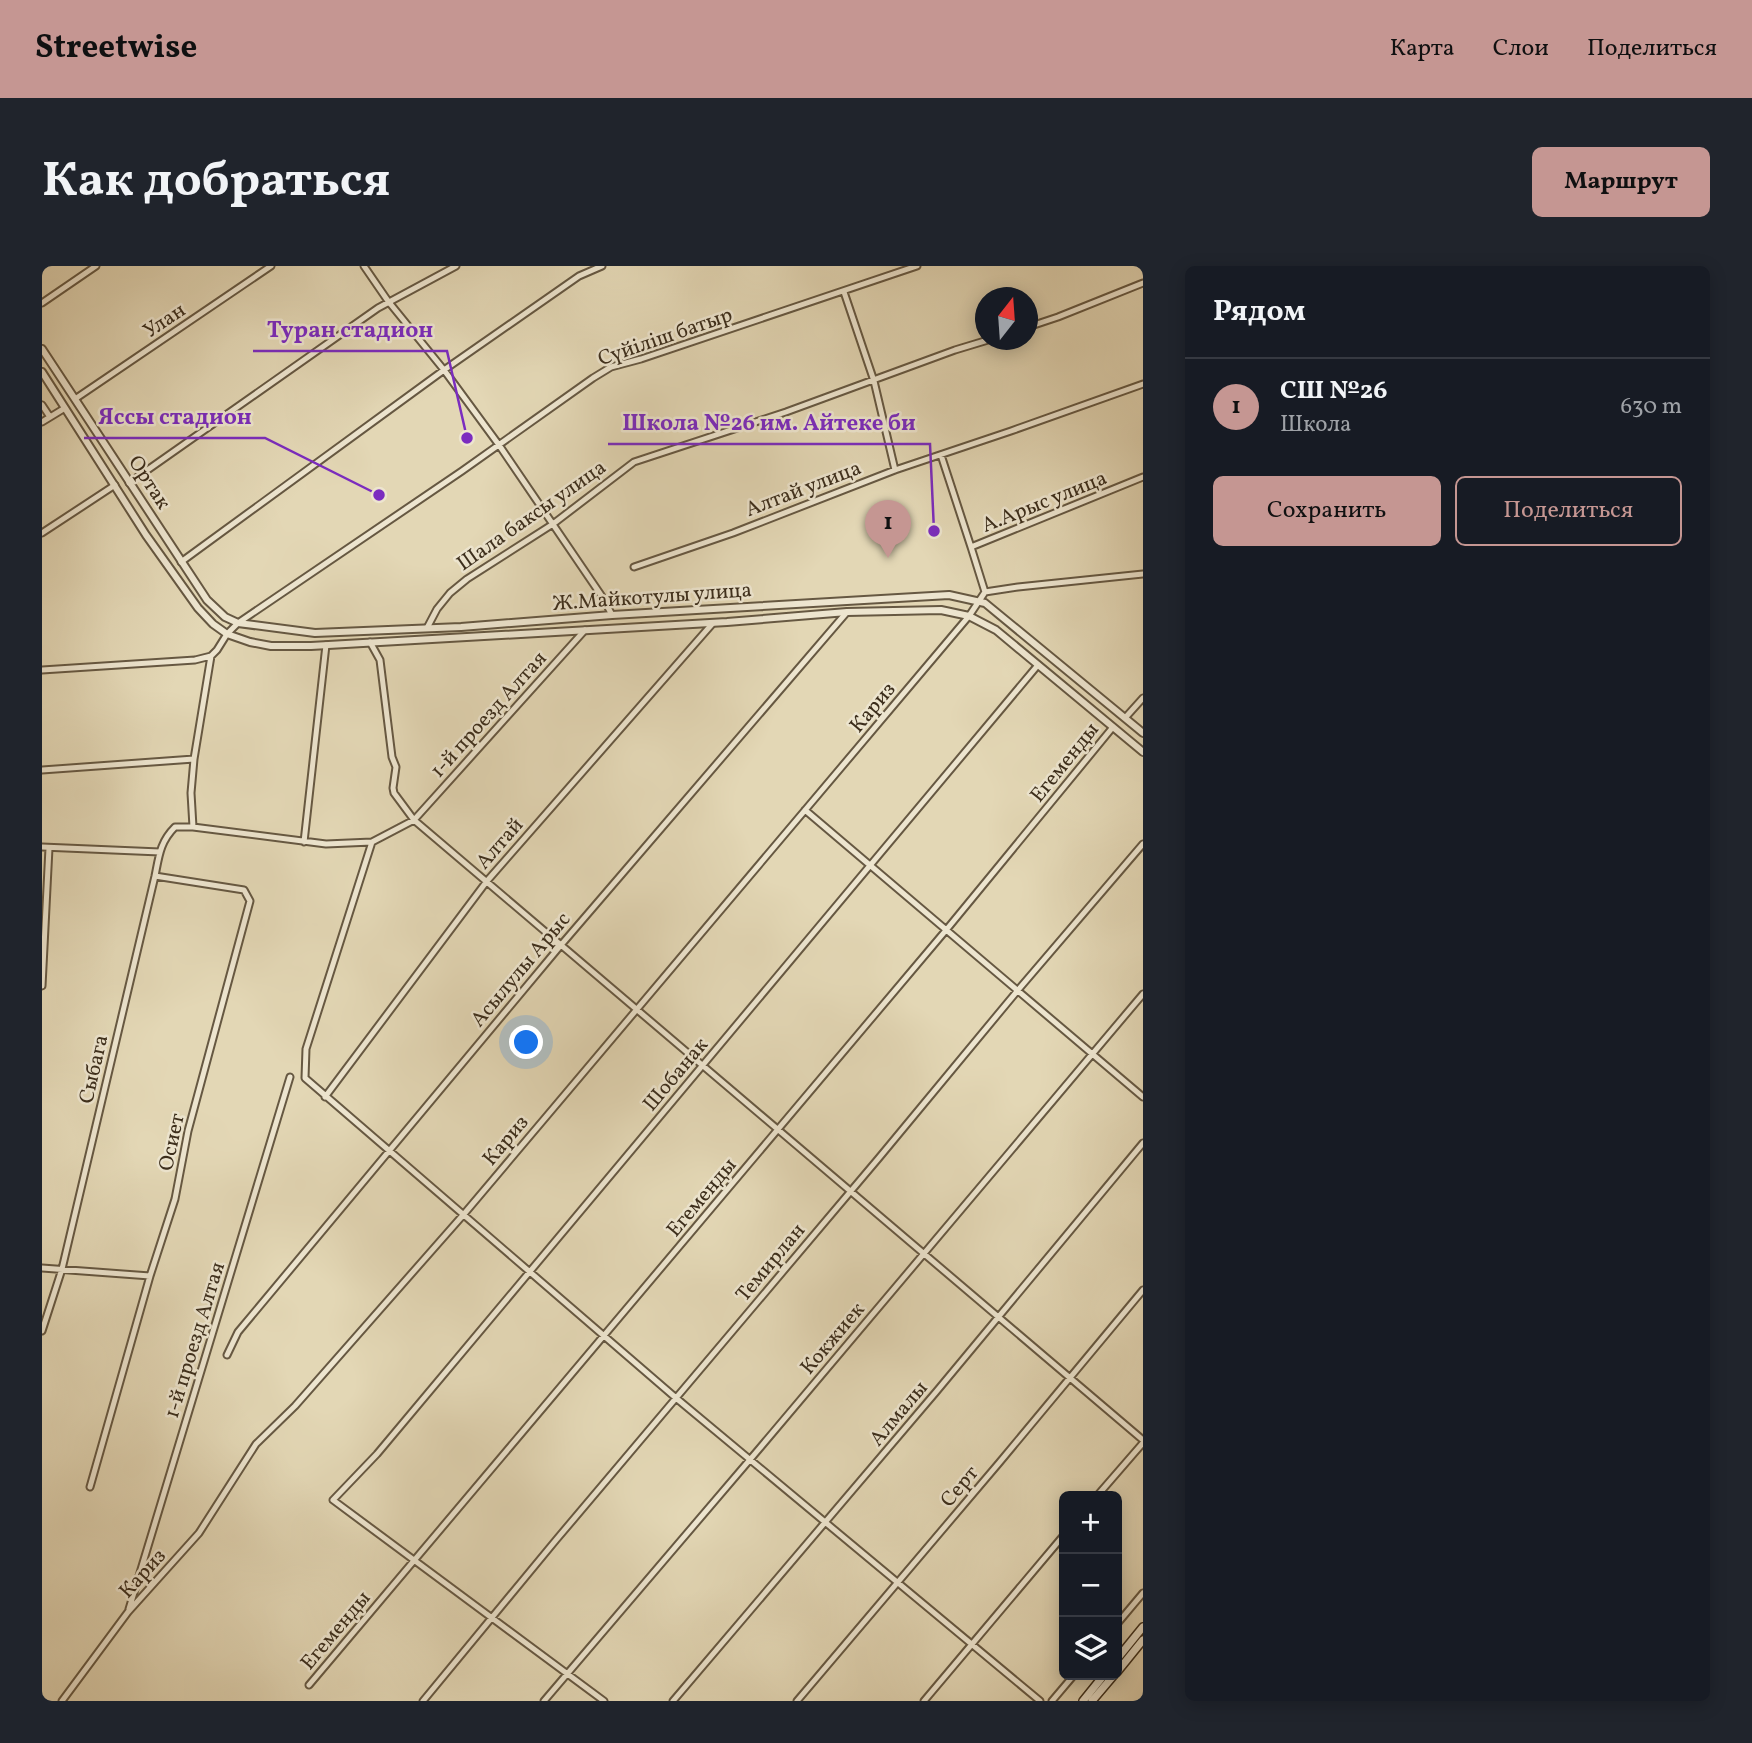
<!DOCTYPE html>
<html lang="ru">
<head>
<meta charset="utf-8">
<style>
	:root { --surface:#171b24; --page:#20242c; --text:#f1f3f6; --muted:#9ea1a6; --line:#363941; --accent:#c59692 }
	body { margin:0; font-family:Vollkorn,serif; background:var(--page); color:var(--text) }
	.controls { position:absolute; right:21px; bottom:21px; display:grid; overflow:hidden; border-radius:10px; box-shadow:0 4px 18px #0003 }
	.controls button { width:63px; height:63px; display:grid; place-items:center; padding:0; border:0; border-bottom:2px solid var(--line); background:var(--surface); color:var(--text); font:35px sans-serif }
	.compass { position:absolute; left:933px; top:21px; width:63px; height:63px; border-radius:50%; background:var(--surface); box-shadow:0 4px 18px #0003; rotate:17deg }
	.you { position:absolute; left:485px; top:777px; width:24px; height:24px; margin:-18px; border:5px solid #fff; border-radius:50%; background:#1a73e8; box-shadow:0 0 0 10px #1a73e833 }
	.badge { display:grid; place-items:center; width:46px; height:46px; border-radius:50%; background:var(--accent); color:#111; font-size:23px; font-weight:700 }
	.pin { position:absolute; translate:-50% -58px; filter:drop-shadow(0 2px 4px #0008) }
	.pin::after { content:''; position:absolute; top:37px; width:24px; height:21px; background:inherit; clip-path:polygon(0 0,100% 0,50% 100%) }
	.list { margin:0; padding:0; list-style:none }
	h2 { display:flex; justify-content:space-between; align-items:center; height:91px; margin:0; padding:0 28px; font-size:30px }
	h2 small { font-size:23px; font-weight:400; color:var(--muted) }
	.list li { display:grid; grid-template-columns:46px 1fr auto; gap:21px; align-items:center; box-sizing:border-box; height:98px; padding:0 28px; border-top:2px solid var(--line) }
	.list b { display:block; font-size:26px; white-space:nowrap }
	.list p { margin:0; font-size:23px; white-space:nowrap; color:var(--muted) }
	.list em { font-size:23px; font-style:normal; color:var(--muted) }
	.actions { display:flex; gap:14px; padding:21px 28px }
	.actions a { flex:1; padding:16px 0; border:2px solid var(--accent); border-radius:10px; text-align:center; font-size:24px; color:var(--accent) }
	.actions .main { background:var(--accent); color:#111 }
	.icon { flex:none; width:38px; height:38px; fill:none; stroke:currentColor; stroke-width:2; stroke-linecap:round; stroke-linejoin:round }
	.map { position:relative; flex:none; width:1101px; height:1435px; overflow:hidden; border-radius:10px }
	header { display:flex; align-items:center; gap:42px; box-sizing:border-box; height:98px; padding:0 35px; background:var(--accent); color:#111 }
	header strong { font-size:33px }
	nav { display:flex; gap:38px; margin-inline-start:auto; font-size:24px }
	.intro { display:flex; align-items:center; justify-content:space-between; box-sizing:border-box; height:168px; padding:0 42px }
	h1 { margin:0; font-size:49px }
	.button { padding:18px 32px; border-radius:10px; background:var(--accent); color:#111; font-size:24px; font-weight:700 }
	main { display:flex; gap:42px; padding:0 42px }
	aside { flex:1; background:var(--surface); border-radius:10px; box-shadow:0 4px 18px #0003 }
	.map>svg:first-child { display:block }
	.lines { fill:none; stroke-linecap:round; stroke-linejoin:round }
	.minor-casing { stroke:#665842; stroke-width:9 }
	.tertiary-casing { stroke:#665842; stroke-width:10 }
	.secondary-casing { stroke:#3c2e1c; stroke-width:10 }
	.minor { stroke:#ede5cf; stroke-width:5 }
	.tertiary { stroke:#ede5cf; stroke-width:6 }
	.secondary { stroke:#ede5cf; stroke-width:7 }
	.labels { text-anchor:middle; stroke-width:5; stroke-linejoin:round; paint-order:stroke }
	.street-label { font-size:21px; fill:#3c2e1c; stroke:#ede5cf }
	.leader { fill:none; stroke:#7b2cbf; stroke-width:2.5 }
	.callout-dot { fill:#7b2cbf; stroke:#ede5cf; stroke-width:2.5 }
	.callout-label { font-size:23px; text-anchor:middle; font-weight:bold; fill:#7b2cbf; stroke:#ede5cf; stroke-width:5; stroke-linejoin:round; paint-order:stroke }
</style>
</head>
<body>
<header>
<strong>Streetwise</strong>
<nav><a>Карта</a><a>Слои</a><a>Поделиться</a></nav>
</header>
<div class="intro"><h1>Как добраться</h1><a class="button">Маршрут</a></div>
<main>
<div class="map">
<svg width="1101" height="1435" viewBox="0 0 1101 1435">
	<rect width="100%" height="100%" fill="#e3d7b5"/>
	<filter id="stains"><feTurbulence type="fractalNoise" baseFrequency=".00286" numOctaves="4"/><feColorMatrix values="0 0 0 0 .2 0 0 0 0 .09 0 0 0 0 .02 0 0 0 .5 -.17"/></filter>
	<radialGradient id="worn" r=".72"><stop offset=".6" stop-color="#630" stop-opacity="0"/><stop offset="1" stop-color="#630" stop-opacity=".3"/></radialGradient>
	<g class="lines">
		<defs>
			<path id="minor" d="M322,0L346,35L402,104L457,179L561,332L570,349
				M802,26L832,115L853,204
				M0,37L54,0
				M986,61L1016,51L1101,17
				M33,133L229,0
				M0,139L8,151
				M0,156L23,142
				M899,189L929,281
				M87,217L336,42L414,0
				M0,267L73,219
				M139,296L402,104L537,10L560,0
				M592,301L691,267L853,204L969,165L1101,118
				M943,326L976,321L1101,308
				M385,362L395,343L408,327L425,313L511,258L592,196L744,146L913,84L946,74
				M328,376L338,394L350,491L354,501L351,522L352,527L372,554L1101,1174
				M0,404L153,394L169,390L175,384L185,368L196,357L420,205L551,112L569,101L599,93L875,0
				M1083,452L1101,432
				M0,504L152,493L169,390
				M763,544L1101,831
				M151,561L149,527L152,493
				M262,576L284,379
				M330,576L264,783L263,812L634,1132L998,1435
				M0,581L118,586
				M0,720L7,582
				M283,831L445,615L671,357
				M0,1002L108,1010
				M0,1065L20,1003L113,610C117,590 118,576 133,561H151L284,578L330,576L372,554L543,364
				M185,1089L196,1066L519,679L805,346
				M48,1221L108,1010L133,933L146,865L208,635L202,624L113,610
				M1055,1230L1101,1177
				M87,1343L248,811
				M1075,1358L1101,1327
				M267,1419L905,663L1071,461
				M20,1435L86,1346L157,1267L214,1178L253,1140L422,948L927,350L943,326L929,281L1101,211
				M381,1435L514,1274L836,893L976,724L1101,578
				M502,1435L717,1183L1101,728
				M562,1435L291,1234L335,1188L996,399
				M631,1435L894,1126L1101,877
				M755,1435L957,1197L1101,1024
				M882,1435L1022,1269
				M1010,1435L1032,1409"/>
			<path id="tertiary" d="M0,83L165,334L183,351L196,357L273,367L419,361L570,349L907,329L943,337L1101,467
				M0,106L104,269L156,342L171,358L185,368L208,376L229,380H269L685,356L805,346L899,344L927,350L954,364L1101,486"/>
			<path id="secondary" d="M1075,1393L1101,1361
				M1075,1406L1101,1374
				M1041,1435L1062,1409
				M1050,1435L1072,1409"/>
		</defs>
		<!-- minor casing -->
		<use href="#minor" class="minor-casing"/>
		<!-- tertiary casing -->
		<use href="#tertiary" class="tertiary-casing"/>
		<!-- secondary casing -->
		<use href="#secondary" class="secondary-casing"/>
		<!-- minor -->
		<use href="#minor" class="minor"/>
		<!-- tertiary -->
		<use href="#tertiary" class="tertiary"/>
		<!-- secondary -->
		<use href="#secondary" class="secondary"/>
	</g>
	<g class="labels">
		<!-- street labels -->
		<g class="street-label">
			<text transform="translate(122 54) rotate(-34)" y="7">Улан</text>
			<text transform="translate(623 70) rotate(-19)" y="7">Сүйіліш батыр</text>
			<text transform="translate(108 216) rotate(57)" y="7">Ортак</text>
			<text transform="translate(761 222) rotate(-21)" y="7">Алтай улица</text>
			<text transform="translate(1002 235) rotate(-22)" y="7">А.Арыс улица</text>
			<text transform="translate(489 249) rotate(-35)" y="7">Шала баксы улица</text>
			<text transform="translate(610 330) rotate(-4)" y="7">Ж.Майкотулы улица</text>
			<text transform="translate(830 441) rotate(-50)" y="7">Кариз</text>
			<text transform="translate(446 448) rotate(-48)" y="7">1-й проезд Алтая</text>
			<text transform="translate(1022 496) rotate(-51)" y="7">Егеменды</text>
			<text transform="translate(457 577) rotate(-49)" y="7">Алтай</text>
			<text transform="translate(478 703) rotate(-50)" y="7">Асылулы Арыс</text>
			<text transform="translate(51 803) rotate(-77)" y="7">Сыбага</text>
			<text transform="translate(633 808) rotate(-50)" y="7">Шобанак</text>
			<text transform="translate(463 874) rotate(-50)" y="7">Кариз</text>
			<text transform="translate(129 876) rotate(-78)" y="7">Осиет</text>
			<text transform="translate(659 931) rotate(-50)" y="7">Егеменды</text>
			<text transform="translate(728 996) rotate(-50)" y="7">Темирлан</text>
			<text transform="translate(790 1072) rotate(-50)" y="7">Кокжиек</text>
			<text transform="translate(152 1074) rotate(-73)" y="7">1-й проезд Алтая</text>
			<text transform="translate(856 1147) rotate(-50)" y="7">Алмалы</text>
			<text transform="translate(917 1220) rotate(-50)" y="7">Серт</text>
			<text transform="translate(100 1307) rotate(-48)" y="7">Кариз</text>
			<text transform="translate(293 1364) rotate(-50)" y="7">Егеменды</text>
		</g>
	</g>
	<!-- callouts -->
	<path class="leader" d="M425 172L405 85H211M337 229L223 172H42M892 265L888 178H566"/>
	<g class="callout-dot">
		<circle cx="425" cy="172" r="7"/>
		<circle cx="337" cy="229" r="7"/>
		<circle cx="892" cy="265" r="7"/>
	</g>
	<g class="callout-label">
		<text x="308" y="71">Туран стадион</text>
		<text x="133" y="158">Яссы стадион</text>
		<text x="727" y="164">Школа №26 им. Айтеке би</text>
	</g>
	<rect width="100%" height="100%" filter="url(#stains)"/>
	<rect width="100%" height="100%" fill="url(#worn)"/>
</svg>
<div class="controls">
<button>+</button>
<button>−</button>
<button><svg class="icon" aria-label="layers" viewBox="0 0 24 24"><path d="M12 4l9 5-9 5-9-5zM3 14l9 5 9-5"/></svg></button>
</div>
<svg class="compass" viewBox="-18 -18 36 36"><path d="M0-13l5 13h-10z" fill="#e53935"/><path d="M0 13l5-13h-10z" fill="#9ea1a6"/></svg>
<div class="you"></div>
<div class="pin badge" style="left:846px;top:292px">1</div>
</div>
<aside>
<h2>Рядом<small></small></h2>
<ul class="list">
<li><span class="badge">1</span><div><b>СШ №26</b><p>Школа</p></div><em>630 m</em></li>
</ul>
<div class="actions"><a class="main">Сохранить</a><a>Поделиться</a></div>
</aside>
</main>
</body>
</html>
